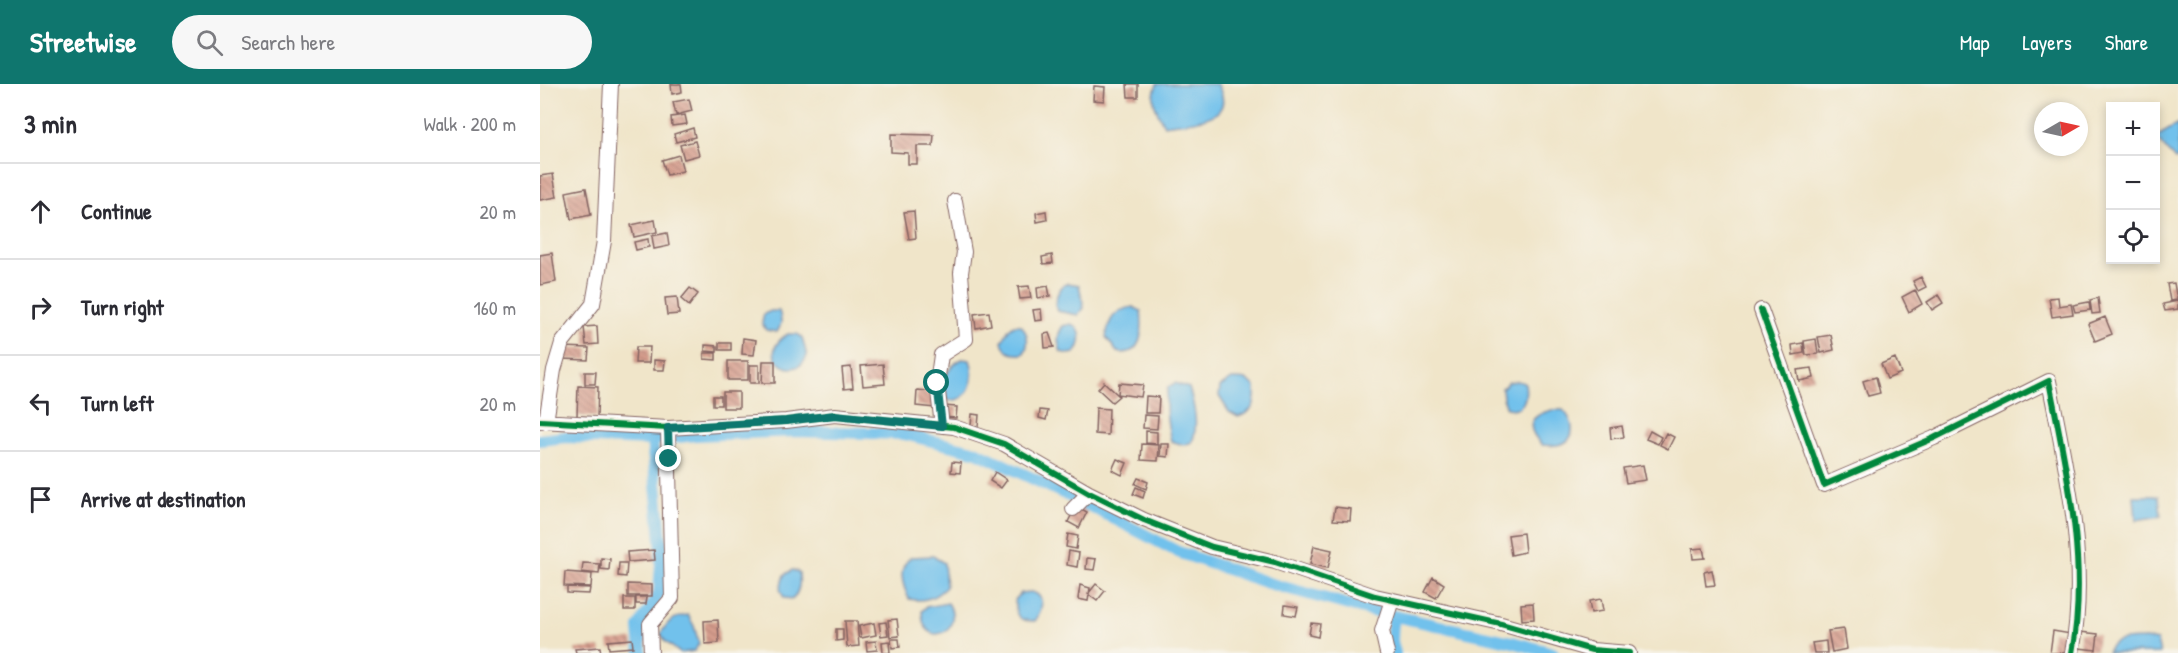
<!DOCTYPE html>
<html lang="en">
<head>
<meta charset="utf-8">
<style>
	:root { --surface:#fff; --page:#f7f7f7; --text:#2b2b33; --muted:#7c7c81; --line:#e1e1e2; --accent:#0f766e }
	body { margin:0; font-family:"Patrick Hand",sans-serif; background:var(--page); color:var(--text) }
	.controls { position:absolute; right:18px; top:18px; display:grid; overflow:hidden; border-radius:0px; box-shadow:0 3px 9px #0003 }
	.controls button { width:54px; height:54px; display:grid; place-items:center; padding:0; border:0; border-bottom:2px solid var(--line); background:var(--surface); color:var(--text); font:30px sans-serif }
	.compass { position:absolute; left:1494px; top:18px; width:54px; height:54px; border-radius:50%; background:var(--surface); box-shadow:0 3px 9px #0003; rotate:81deg }
	.stop { position:absolute; width:18px; height:18px; margin:-14px; border:4px solid #0f766e; border-radius:50%; background:#fff }
	.stop.end { background:#0f766e; border-color:#fff; box-shadow:0 2px 6px #0008 }
	.list { margin:0; padding:0; list-style:none }
	h2 { display:flex; justify-content:space-between; align-items:center; height:78px; margin:0; padding:0 24px; font-size:26px }
	h2 small { font-size:20px; font-weight:400; color:var(--muted) }
	.list li { display:grid; grid-template-columns:39px 1fr auto; gap:18px; align-items:center; box-sizing:border-box; height:96px; padding:0 24px; border-top:2px solid var(--line) }
	.list b { display:block; font-size:22px; white-space:nowrap }
	.list em { font-size:20px; font-style:normal; color:var(--muted) }
	.icon { flex:none; width:33px; height:33px; fill:none; stroke:currentColor; stroke-width:2; stroke-linecap:round; stroke-linejoin:round }
	.map { position:relative; flex:none; width:1638px; height:569px; overflow:hidden }
	header { display:flex; align-items:center; gap:36px; box-sizing:border-box; height:84px; padding:0 30px; background:var(--accent); color:#fff }
	header strong { font-size:28px }
	nav { display:flex; gap:33px; margin-inline-start:auto; font-size:21px }
	.search { width:420px; height:54px; background:var(--page); display:flex; align-items:center; gap:15px; box-sizing:border-box; padding:0 21px; border-radius:33px; color:var(--muted); font-size:22px }
	main { display:flex }
	aside { flex:1; background:var(--surface) }
	.map>svg:first-child { display:block }
	.water { fill:#71c1ec; stroke:#5e708c; stroke-width:1.5 }
	.lines { fill:none; stroke-linecap:round; stroke-linejoin:round }
	.canal { stroke:#71c1ec; stroke-width:12 }
	.building { fill:url(#building-back-hatch) }
	.minor-casing { stroke:#846462; stroke-width:16 }
	.minor { stroke:#fff; stroke-width:14 }
	.cycleway-casing { stroke:#f7f3e8; stroke-width:10 }
	.cycleway { stroke:#00873e; stroke-width:6 }
	.route { stroke:#0f766e; stroke-width:8 }
</style>
</head>
<body>
<header>
<strong>Streetwise</strong>
<div class="search"><svg class="icon" aria-label="search" viewBox="0 0 24 24"><circle cx="10" cy="10" r="6"/><path d="M15 15l6 6"/></svg>Search here</div>
<nav><a>Map</a><a>Layers</a><a>Share</a></nav>
</header>
<main>
<aside>
<h2>3 min<small>Walk · 200 m</small></h2>
<ul class="list">
<li><svg class="icon" aria-label="ahead" viewBox="0 0 24 24"><path d="M12 20V5M6 11l6-6 6 6"/></svg><div><b>Continue</b></div><em>20 m</em></li>
<li><svg class="icon" aria-label="right" viewBox="0 0 24 24"><path d="M7 20v-9h11M14 6l5 5-5 5"/></svg><div><b>Turn right</b></div><em>160 m</em></li>
<li><svg class="icon" aria-label="left" viewBox="0 0 24 24"><path d="M17 20v-9H6M10 6l-5 5 5 5"/></svg><div><b>Turn left</b></div><em>20 m</em></li>
<li><svg class="icon" aria-label="arrive" viewBox="0 0 24 24"><path d="M6 21V4h12l-3 4 3 4H6"/></svg><div><b>Arrive at destination</b></div></li>
</ul>
</aside>
<div class="map">
<svg width="1638" height="569" viewBox="0 0 1638 569">
	<defs>
		<pattern id="building-back-hatch" width="6" height="6" patternUnits="userSpaceOnUse" patternTransform="scale(1.5)"><rect width="6" height="6" fill="#d69d8d"/><path d="M-1 5l2 2M0 0l6 6M5-1l2 2" fill="none" stroke="#b07f73"/></pattern>
	</defs>
	<rect width="100%" height="100%" fill="#f7f3e8"/>
	<filter id="ink" filterUnits="userSpaceOnUse"><feTurbulence type="fractalNoise" baseFrequency=".0167" numOctaves="2"/><feDisplacementMap in="SourceGraphic" scale="12" xChannelSelector="R" yChannelSelector="G"/><feConvolveMatrix kernelMatrix="1 2 1 2 8 2 1 2 1" color-interpolation-filters="sRGB"/></filter>
	<filter id="wash" filterUnits="userSpaceOnUse"><feTurbulence type="fractalNoise" baseFrequency=".008" numOctaves="4" result="noise"/><feDisplacementMap in="SourceGraphic" scale="24" xChannelSelector="R" yChannelSelector="G"/><feGaussianBlur stdDeviation="1.35" result="paint"/><feColorMatrix in="noise" values="0 0 0 0 0 0 0 0 0 0 0 0 0 0 0 0 0 1.4 0 .05"/><feComposite in="paint" operator="in"/></filter>
	<g filter="url(#wash)">
		<rect width="100%" height="100%" fill="#f0e5c9"/>
		<!-- water -->
		<path class="water" d="M617,0H677C700,39 647,37 624,41C616,26 610,16 617,0Z
			M1638,40V75L1635,76L1616,53Z
			M528,199L539,201L544,224L538,231L517,227C513,217 518,203 528,199Z
			M593,223L601,227C603,245 603,274 577,268L566,253C569,235 574,226 593,223Z
			M231,227H239C242,236 242,240 237,248L226,246L222,239L224,230Z
			M531,240C544,245 542,260 535,269L528,270L521,268C517,257 517,251 523,242Z
			M474,241H481C488,249 490,261 483,270C472,271 466,269 462,258L469,245Z
			M248,250H257L262,253L267,272C255,301 213,271 248,250Z
			M422,275L430,276C437,294 429,320 406,316C399,300 407,283 422,275Z
			M692,295C702,295 709,295 715,303C716,320 714,328 698,333L689,328L679,312L680,303Z
			M977,297L985,299C987,313 985,328 967,324L963,314L962,304L969,298Z
			M635,299L649,304C654,321 659,341 652,358L644,361L631,357C627,339 624,321 628,303Z
			M1012,326H1023C1035,338 1037,358 1017,361C1012,362 1006,361 1002,361C985,343 988,332 1012,326Z
			M1594,412H1619L1621,432L1596,436Z
			M393,472L404,479L406,503C395,514 385,518 369,515C362,500 357,484 371,473Z
			M252,486L259,488C260,499 260,506 253,515L244,514L240,505L244,491Z
			M491,508C507,511 502,527 495,537C479,538 474,531 475,516L481,509Z
			M408,519C426,548 382,567 382,527L386,523Z
			M148,531L154,542L159,560L154,567L140,569L125,557L121,550C127,537 134,533 148,531Z
			M1605,555L1617,557L1620,569H1567C1572,553 1590,556 1605,555Z"/>
		<g class="lines">
			<!-- canal -->
			<path class="canal" d="M0,356L25,353L112,356L156,351L256,347L364,350L437,368L548,421L638,468L728,499L823,525L972,558L1013,569
				M853,532L852,557L855,569
				M101,569L99,543L119,510L122,467L112,356"/>
		</g>
		<g id="blocks">
			<!-- building -->
			<path class="building" d="M131,0H141L142,8L132,10Z
				M587,0H598V13H588Z
				M554,2L565,3L564,17L553,16Z
				M149,15L152,27L136,31L133,18Z
				M145,31L147,40L132,42L131,33Z
				M153,44L155,53L136,58L134,50Z
				M351,50L394,51L393,62H377V80H368V69L351,68Z
				M155,57L159,71L144,75L140,61Z
				M139,71L143,87L127,91L122,76Z
				M13,90L17,113L0,116V92Z
				M46,104L51,131L31,135L26,108Z
				M374,127L376,154L369,155L364,128Z
				M506,127L507,136L497,138L496,129Z
				M115,136L117,148L94,153L91,141Z
				M127,149L129,162L114,165L112,152Z
				M108,155L109,163L96,166L94,158Z
				M12,169L16,198L0,201V171Z
				M512,171L513,179L503,180L502,173Z
				M1381,193L1386,203L1378,207L1373,197Z
				M1634,199L1637,216L1630,217L1627,200Z
				M489,202L491,214L480,215L478,203Z
				M508,202L510,212L498,214L497,204Z
				M150,204L158,210L149,222L141,215Z
				M1375,206L1382,220L1369,228L1362,213Z
				M1398,211L1403,219L1392,226L1387,218Z
				M137,213L139,230L127,231L125,214Z
				M1518,213L1519,222L1531,220L1533,230L1512,233L1509,214Z
				M1558,214L1560,229L1552,230L1550,216Z
				M1638,217V225L1625,227L1623,220Z
				M1549,218L1550,226L1535,228L1533,221Z
				M501,225L502,236L495,237L493,226Z
				M449,228L451,241L436,244L434,230Z
				M1565,233L1572,250L1555,257L1548,240Z
				M57,242L58,260L46,261L44,243Z
				M509,249L514,263L505,264L504,250Z
				M1291,251L1294,266L1281,269L1278,253Z
				M203,254L216,256L214,271L202,270Z
				M1276,255L1278,270L1266,271L1264,257Z
				M179,259H191V266H179Z
				M1263,259L1264,269L1253,271L1252,261Z
				M165,261L177,262V268L165,267Z
				M23,263L49,264L48,276L22,275Z
				M96,263H110L109,279H95Z
				M164,269H176V276L164,275Z
				M1355,274L1361,289L1347,295L1341,280Z
				M114,276L125,277L124,286H114Z
				M188,277H208V296H188Z
				M223,277H235V299H222Z
				M343,280L345,300L323,302L321,282Z
				M210,281H219V299H210Z
				M311,283L313,304L304,305L302,284Z
				M1272,284L1274,294L1259,297L1257,286Z
				M45,288H56L55,300H45Z
				M1336,293L1340,309L1328,312L1323,297Z
				M564,298L579,312L572,318L558,305Z
				M579,299L603,301L601,313L578,310Z
				M38,302L58,303L57,333L37,332Z
				M377,306L396,308L395,324L376,322Z
				M183,308H199V324H183Z
				M173,312H181V321H173Z
				M606,312L619,313L618,329H605Z
				M403,322L417,323L416,334L402,333Z
				M556,324L569,325L568,351L555,350Z
				M500,326L508,327L506,336L499,334Z
				M432,330L439,331L438,343L431,342Z
				M604,331L618,332L617,345L603,344Z
				M1082,342L1084,353L1071,355L1070,344Z
				M606,347L617,348V360L606,359Z
				M1110,347L1121,353L1118,360L1106,355Z
				M1126,349L1134,353L1128,365L1120,361Z
				M602,360L619,361L618,377L601,376Z
				M621,360H629L628,373L620,372Z
				M577,375L587,379L582,391L572,386Z
				M412,378L421,379L420,389L411,388Z
				M1103,381L1106,396L1086,399L1083,384Z
				M455,388L467,396L461,404L450,397Z
				M598,394L608,398L606,405L595,400Z
				M596,403L605,407L603,414L593,410Z
				M536,422L547,428L539,444L528,438Z
				M795,423L811,425L810,437L793,436Z
				M983,449L985,468L971,471L968,451Z
				M528,450L538,452L536,465L526,463Z
				M774,462L792,466L788,484L770,480Z
				M1163,464L1165,474L1153,475L1152,465Z
				M114,466L115,476L88,478L87,468Z
				M529,467L539,469L537,483L527,481Z
				M61,474L70,475L69,486L61,485Z
				M547,474L556,475L554,486L546,485Z
				M43,479L60,480L59,490L42,488Z
				M79,479H87L86,493L78,492Z
				M1172,486L1175,501L1166,502L1164,488Z
				M25,488L52,490L51,503L24,502Z
				M893,493L904,500L896,514L885,508Z
				M88,500L112,501V512H88Z
				M556,500L565,507L557,517L548,510Z
				M540,501L550,504L548,517L538,515Z
				M27,503L50,504L49,510L27,509Z
				M96,513H107L106,520H96Z
				M84,514H95V526H84Z
				M1061,515L1063,527L1051,529L1049,517Z
				M993,519L994,535L982,536L981,520Z
				M745,521L758,523L756,532L744,530Z
				M357,535L359,552L350,553L348,536Z
				M178,536L179,559L165,560L164,537Z
				M305,537H317L319,562L307,563Z
				M346,538L348,551L341,552L339,539Z
				M334,539L336,551L321,554L319,542Z
				M771,539L780,540L778,553L769,551Z
				M296,545H303V556L296,557Z
				M1304,545L1307,565L1292,568L1288,547Z
				M1513,547L1531,550L1528,569H1510Z
				M1540,548L1558,550L1556,566L1539,564Z
				M92,555L93,563L69,565L68,557Z
				M351,555H359L360,563L352,564Z
				M336,557L337,566L327,567L326,558Z
				M349,557L350,569H343L342,558Z
				M1286,557L1287,569H1274L1272,559Z
				M60,563L61,569H36L35,565Z"/>
		</g>
	</g>
	<g filter="url(#ink)">
		<use href="#blocks" fill-opacity="0" stroke="#846462" stroke-width="1.5"/>
		<g class="lines">
			<defs>
				<path id="minor" d="M1221,226L1284,401L1394,354L1509,297C1526,385 1549,479 1532,569
					M0,337L128,344L246,337L295,331L414,343L464,360L549,409L604,436L672,463L735,478L835,512L961,540L1052,566L1089,569
					M6,338L14,286L22,259L53,220L64,157L71,0
					M402,342L397,299L401,271L426,255L421,189L424,168L415,117
					M533,425L549,409
					M111,569L110,540L132,514L128,344
					M847,569L842,547L852,516"/>
			</defs>
			<!-- minor casing -->
			<use href="#minor" class="minor-casing"/>
			<!-- minor -->
			<use href="#minor" class="minor"/>
			<defs>
				<path id="cycleway" d="M1221,226L1284,401L1394,354L1509,297C1526,385 1549,479 1532,569
					M0,337L128,344L246,337L295,331L414,343L464,360L549,409L604,436L672,463L735,478L835,512L961,540L1052,566L1089,569"/>
			</defs>
			<!-- cycleway casing -->
			<use href="#cycleway" class="cycleway-casing"/>
			<!-- cycleway -->
			<use href="#cycleway" class="cycleway"/>
		</g>
	</g>
	<g class="lines" filter="url(#ink)">
		<!-- route -->
		<path class="route" d="M129,375L128,344L246,337L295,331L402,342L397,299"/>
	</g>
</svg>
<div class="controls">
<button>+</button>
<button>−</button>
<button><svg class="icon" aria-label="locate" viewBox="0 0 24 24"><circle cx="12" cy="12" r="6"/><path d="M12 2v4M12 18v4M2 12h4M18 12h4"/></svg></button>
</div>
<svg class="compass" viewBox="-18 -18 36 36"><path d="M0-13l5 13h-10z" fill="#e53935"/><path d="M0 13l5-13h-10z" fill="#7c7c81"/></svg>
<div class="stop" style="left:397px;top:299px"></div>
<div class="stop end" style="left:129px;top:375px"></div>
</div>
</main>
</body>
</html>
